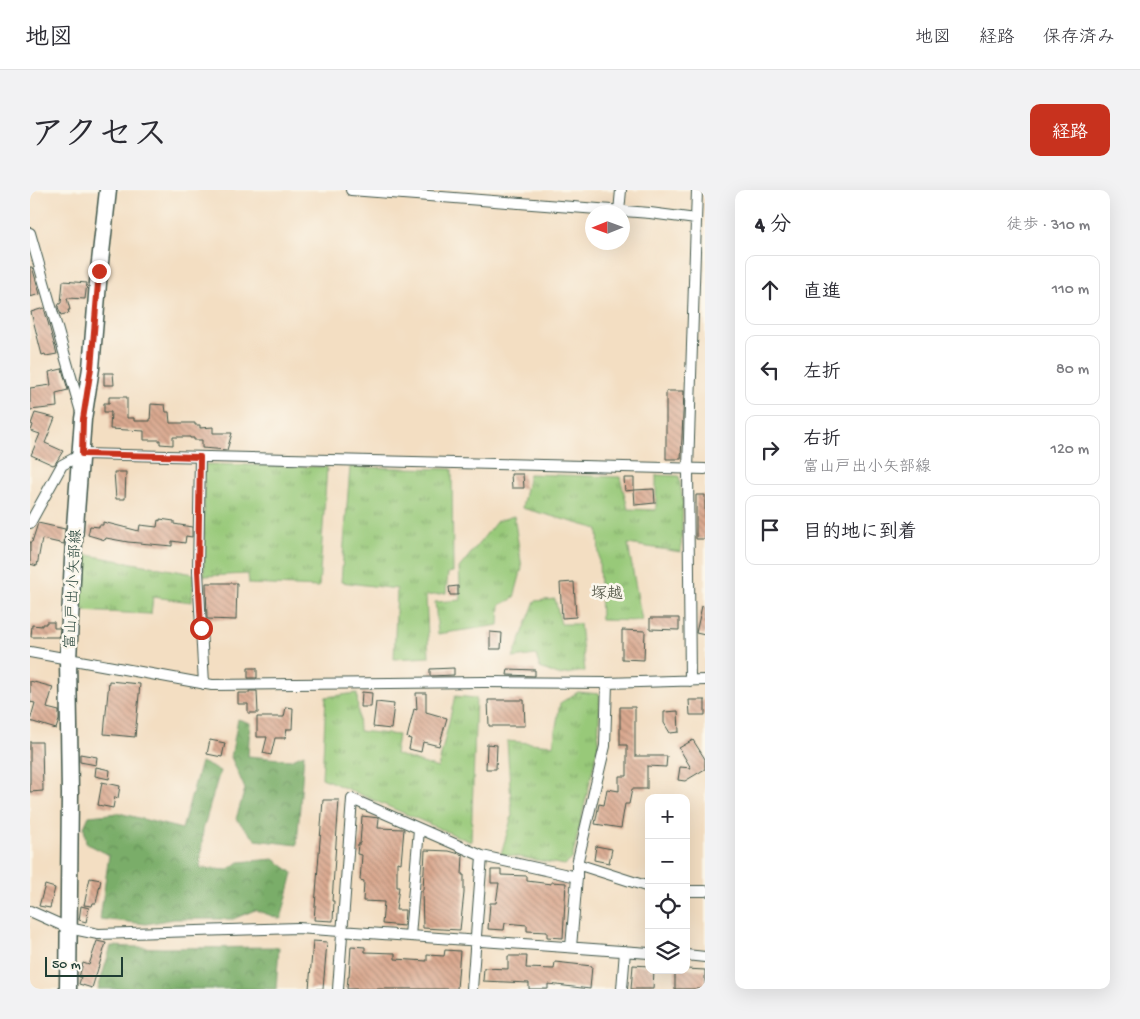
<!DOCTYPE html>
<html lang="ja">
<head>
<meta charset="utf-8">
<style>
	:root { --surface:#fff; --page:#f2f2f3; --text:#2b2b33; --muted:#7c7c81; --line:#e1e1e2; --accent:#c8321e }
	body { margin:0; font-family:"Gochi Hand","Klee One",sans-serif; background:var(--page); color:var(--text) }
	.controls { position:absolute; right:15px; bottom:15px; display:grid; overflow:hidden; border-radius:10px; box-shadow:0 5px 20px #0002 }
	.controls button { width:45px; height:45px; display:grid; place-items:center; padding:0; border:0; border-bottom:1px solid var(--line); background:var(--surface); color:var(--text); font:25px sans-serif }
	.compass { position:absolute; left:555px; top:15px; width:45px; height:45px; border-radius:50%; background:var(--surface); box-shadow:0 5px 20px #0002; rotate:269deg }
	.scale { position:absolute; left:15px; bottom:12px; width:78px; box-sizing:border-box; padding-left:5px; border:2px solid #1f3d34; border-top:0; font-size:14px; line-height:18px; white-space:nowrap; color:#1f3d34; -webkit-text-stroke:4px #fbf7ec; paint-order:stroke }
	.stop { position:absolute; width:15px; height:15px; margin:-11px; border:4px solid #c8321e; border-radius:50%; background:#fff }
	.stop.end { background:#c8321e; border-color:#fff; box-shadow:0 1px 5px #0008 }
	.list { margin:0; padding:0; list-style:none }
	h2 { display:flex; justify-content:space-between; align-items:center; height:65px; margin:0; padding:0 20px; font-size:21px }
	h2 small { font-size:16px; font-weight:400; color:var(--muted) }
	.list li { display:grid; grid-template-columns:32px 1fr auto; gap:15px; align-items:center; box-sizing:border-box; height:70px; margin:0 10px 10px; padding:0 10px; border:1px solid var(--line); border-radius:10px }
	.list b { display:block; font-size:19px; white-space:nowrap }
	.list p { margin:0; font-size:16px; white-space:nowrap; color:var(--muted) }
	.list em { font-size:16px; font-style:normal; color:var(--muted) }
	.icon { flex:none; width:28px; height:28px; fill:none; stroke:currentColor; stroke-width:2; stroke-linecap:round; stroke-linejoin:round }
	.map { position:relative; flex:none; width:675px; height:799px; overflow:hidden; border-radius:10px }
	header { display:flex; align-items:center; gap:30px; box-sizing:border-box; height:70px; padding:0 25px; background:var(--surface); border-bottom:1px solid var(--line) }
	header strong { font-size:24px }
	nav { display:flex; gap:28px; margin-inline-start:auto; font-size:18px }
	.intro { display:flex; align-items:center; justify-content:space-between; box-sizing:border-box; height:120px; padding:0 30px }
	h1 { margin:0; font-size:35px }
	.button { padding:12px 22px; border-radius:10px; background:var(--accent); color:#fff; font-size:18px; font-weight:700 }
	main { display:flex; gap:30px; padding:0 30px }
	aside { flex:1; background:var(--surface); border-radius:10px; box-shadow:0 5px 20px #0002 }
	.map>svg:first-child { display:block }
	.grass { fill:url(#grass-tufts); stroke:#5c8356 }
	.forest { fill:url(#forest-crowns); stroke:#4c754e }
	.building { fill:url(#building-back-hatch) }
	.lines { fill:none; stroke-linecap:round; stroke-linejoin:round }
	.minor-casing { stroke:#3f5549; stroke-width:12 }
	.primary-casing { stroke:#3f5549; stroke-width:19 }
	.minor { stroke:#fff; stroke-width:10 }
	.primary { stroke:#fff; stroke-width:16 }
	.route { stroke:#c8321e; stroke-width:6 }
	.labels { text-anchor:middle; stroke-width:5; stroke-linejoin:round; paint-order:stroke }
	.street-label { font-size:15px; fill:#1f3d34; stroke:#fbf7ec }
	.neighbourhood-label { font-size:16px; font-weight:bold; fill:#606354; stroke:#fbf7ec }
</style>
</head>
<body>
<header>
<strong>地図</strong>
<nav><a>地図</a><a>経路</a><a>保存済み</a></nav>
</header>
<div class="intro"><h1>アクセス</h1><a class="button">経路</a></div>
<main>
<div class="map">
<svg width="675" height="799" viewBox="0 0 675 799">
	<defs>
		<pattern id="grass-tufts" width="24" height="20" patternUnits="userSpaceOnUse" patternTransform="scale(1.25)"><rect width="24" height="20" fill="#98c979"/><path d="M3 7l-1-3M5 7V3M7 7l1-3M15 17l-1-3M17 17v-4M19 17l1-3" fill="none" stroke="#7ba464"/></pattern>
		<pattern id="forest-crowns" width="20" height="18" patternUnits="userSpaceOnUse" patternTransform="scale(1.25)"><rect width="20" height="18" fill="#7aad69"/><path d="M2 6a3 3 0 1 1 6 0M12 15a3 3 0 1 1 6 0" fill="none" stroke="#638e57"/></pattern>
		<pattern id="building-back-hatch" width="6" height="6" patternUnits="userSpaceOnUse" patternTransform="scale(1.25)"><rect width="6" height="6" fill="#daa990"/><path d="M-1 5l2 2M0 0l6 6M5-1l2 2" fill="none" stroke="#b08b76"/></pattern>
	</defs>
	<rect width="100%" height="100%" fill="#fbf7ec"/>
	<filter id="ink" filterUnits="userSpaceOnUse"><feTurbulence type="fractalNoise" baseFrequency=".02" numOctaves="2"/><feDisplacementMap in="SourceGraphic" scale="10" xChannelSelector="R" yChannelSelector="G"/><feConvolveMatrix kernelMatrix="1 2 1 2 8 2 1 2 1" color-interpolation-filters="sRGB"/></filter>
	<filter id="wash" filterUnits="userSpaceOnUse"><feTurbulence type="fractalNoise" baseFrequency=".0096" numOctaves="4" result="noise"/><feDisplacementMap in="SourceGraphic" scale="20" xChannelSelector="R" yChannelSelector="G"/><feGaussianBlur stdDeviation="1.12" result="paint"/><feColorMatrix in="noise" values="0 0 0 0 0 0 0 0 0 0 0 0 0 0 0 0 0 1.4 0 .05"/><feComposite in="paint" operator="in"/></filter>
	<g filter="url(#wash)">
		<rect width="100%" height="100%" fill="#f3dec2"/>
		<!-- grass -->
		<path class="grass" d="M174,274L297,277L289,397L219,394L218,384L174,386Z
			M320,277L422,279L423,382L418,383L416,403L396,406L399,467L364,469L367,399L311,392Z
			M499,284L590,287L598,319L626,320V285L649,286L653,312L651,362L598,354L612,431L571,430L568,339L492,318Z
			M484,326L492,378L484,408L470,415L469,435L408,444L405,412L431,410L429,378L467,331Z
			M52,364L164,384L162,412L123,407L121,424L48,421Z
			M525,409L531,434H550L555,481L528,485L510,478L506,465L483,468L505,411Z
			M548,502L570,504L568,557L542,669L535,675L471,664L482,626L477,551L523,555L530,513Z
			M327,503L329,541L368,545L365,564L408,578L425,506L446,508L441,652L292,588L296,507Z"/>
		<!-- forest -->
		<path class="forest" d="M208,529L220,533L218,566L260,570L274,564L267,655L226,650L206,629L215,599L201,567Z
			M171,572L190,581L173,640L170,678L198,680L209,672L244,669L263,683L251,729L225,720L203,729H144L116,734L70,729L79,665L56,653L54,637L59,626L89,623L152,639Z
			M81,756L132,758L249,757L246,799H68Z"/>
		<g id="blocks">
			<!-- building -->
			<path class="building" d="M0,77H2L10,104L0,107Z
				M33,91L57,93L55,109L37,108L40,120H38L39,123L31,125L28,117L29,114L31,113Z
				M14,118L27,164L16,166L15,164L12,165L1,122Z
				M32,179L38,200L26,203L27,217L0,220V198L21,195L19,182Z
				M74,183H83L84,195H74Z
				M636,201H654L651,269H636Z
				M79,207H97V228H104V231H120L121,214L135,215L136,222H139L140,233H165V235H170V238L183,237V243H202L197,260L172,258V250H164V248H160V247H143V255L130,254V250H114V241L80,239L81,222H74V213H79Z
				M5,223L25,228L15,253L33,261L25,274L23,275L1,265L10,244L1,241L3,235L1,234Z
				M84,282H96L95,309H86Z
				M481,284H493L494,298H482Z
				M594,288H604V300L595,301Z
				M624,299L625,313L605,315L604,300Z
				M666,305H675V349H666Z
				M130,329L144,331V334L162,337V347L156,346L155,353L142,351V356L98,352L76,348L75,350L58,345L60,336L69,337V335H73V332L109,341L110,335L127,337L128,330L130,331Z
				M8,333L35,339L34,354L12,349L7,376L0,374V352H2Z
				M544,392L546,427L532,428L530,393Z
				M176,393H207L206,430L177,429Z
				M428,396V405H420L419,397Z
				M672,416L675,417V445L666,443Z
				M620,428H649V440L620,439Z
				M16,432H24V438H30L29,447H1L2,435L12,436V434H16Z
				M592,440L615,441L614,470L592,469Z
				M460,442L472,443L471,459H460Z
				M218,478H227V488H218Z
				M424,478V485L400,486V479Z
				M478,479L505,480V486L477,485Z
				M0,491L23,497L17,518L29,521V530L26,539L0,531L5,513L0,512Z
				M79,491L110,494L105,547L74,544Z
				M219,501H227L228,523H218V514H208V503H219Z
				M332,502L342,503L341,517H331Z
				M386,503H396V522L417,528L409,556L393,552L391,562L379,559L381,549L377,548L384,519L387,520Z
				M458,510H494L495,536H459Z
				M659,510H675V525H660Z
				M346,512L364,514L361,539L343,537Z
				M256,517L263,518L262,539H257L255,548H245L241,565L233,563L237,547H227V527H254Z
				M590,517H605V566H637L636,577L617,576V599H602L599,614H595L591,638L565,634L569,614L574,615L577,599L589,601V586H597V555H590Z
				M648,521L649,542L640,543L634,533V522Z
				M180,550L195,553L192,567L177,564Z
				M663,550L675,569V579L655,591L648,590L650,577L661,578L649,558Z
				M0,552H12L13,601L0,602Z
				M457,554L467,555L466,579H456Z
				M50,564L67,567L66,575L50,572Z
				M66,577L80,580L79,589L65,586Z
				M72,592L90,596L88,608L85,607L83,618L68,615Z
				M293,610H309L302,711H304L303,731L284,730Z
				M332,626L349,628L348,638L374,639L371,673L367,672V697H369L366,720H375L374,736L352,734L354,712L333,711L334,691L330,690L332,665L327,664L328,654H330Z
				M566,656L582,659L579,673L564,670Z
				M395,660L419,661L433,665L432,685H434V703L430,740L393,738L392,700H393Z
				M461,680H471V685L497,686V691L521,694V692L536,693L533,748L517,747V742L497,741V735L475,733L474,740L458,739L460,713H466L469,693H461Z
				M60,688L71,690L66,713H63L62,716L54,715Z
				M15,695L25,698L20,718L9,716Z
				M51,716L59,718L56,732L49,730Z
				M67,751L76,753L62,798L49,794L51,787H49L53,773L59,775Z
				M283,751L297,752L293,799H279Z
				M321,756L335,757V762L365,763V769L397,771V765L414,766L415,760L430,761L427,799H317L318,787H319Z
				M478,766H497L496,778L524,779L525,772L562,776L560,799L518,794V799H499V793L453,791L454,778L478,779Z
				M603,775L619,776V780H624L623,799H601Z
				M656,779L675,780V799H645V780Z"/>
		</g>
	</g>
	<g filter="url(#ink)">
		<use href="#blocks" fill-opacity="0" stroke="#3f5549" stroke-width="1"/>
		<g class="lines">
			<defs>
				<path id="minor" d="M321,0L620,23L666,29
					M589,22L591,0
					M0,43L51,222
					M170,267L168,381L174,494
					M0,333L32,275L52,264L675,279
					M0,462L182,495L454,492L577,493L675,490
					M660,491L658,279L667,0
					M547,674L619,697
					M547,687V674L575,556L577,493
					M656,701H675
					M0,721L38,738L68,744L268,738L619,763
					M380,746L389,639
					M656,765L675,767
					M308,799L322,609L452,666L547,687L541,757
					M442,799L452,666
					M592,799L595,761"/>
				<path id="primary" d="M38,799L40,604L38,469L44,350L53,229L61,178L69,81L78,0"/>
			</defs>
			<!-- minor casing -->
			<use href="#minor" class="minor-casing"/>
			<!-- primary casing -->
			<use href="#primary" class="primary-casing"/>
			<!-- minor -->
			<use href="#minor" class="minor"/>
			<!-- primary -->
			<use href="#primary" class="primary"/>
		</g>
	</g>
	<g class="lines" filter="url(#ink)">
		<!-- route -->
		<path class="route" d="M69,81L61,178L53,229L52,264L170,267L168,381L171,438"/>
	</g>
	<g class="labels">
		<!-- street labels -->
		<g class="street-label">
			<text transform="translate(42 399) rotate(-87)" y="5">富山戸出小矢部線</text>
		</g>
		<!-- neighbourhood labels -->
		<g class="neighbourhood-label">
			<text x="577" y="408">塚越</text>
		</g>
	</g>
</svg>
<div class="controls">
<button>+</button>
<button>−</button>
<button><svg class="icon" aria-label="locate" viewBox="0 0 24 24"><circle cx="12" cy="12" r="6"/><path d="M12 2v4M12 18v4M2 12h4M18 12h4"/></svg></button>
<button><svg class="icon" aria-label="layers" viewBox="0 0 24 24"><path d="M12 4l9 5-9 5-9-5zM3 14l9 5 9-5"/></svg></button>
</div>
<svg class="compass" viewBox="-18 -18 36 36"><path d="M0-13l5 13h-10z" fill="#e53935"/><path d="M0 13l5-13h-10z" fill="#7c7c81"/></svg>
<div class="scale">50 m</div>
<div class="stop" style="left:171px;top:438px"></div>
<div class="stop end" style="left:69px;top:81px"></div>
</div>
<aside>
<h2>4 分<small>徒歩 · 310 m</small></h2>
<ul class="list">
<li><svg class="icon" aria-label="ahead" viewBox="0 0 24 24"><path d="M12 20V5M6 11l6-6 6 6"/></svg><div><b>直進</b></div><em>110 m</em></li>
<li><svg class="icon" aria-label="left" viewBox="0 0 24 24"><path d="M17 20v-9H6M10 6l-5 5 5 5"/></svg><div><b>左折</b></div><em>80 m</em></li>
<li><svg class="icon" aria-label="right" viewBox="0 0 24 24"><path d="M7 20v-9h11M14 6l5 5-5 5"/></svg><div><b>右折</b><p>富山戸出小矢部線</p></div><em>120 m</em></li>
<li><svg class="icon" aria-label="arrive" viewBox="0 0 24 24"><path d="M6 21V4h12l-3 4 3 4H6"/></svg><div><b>目的地に到着</b></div></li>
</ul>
</aside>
</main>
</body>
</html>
